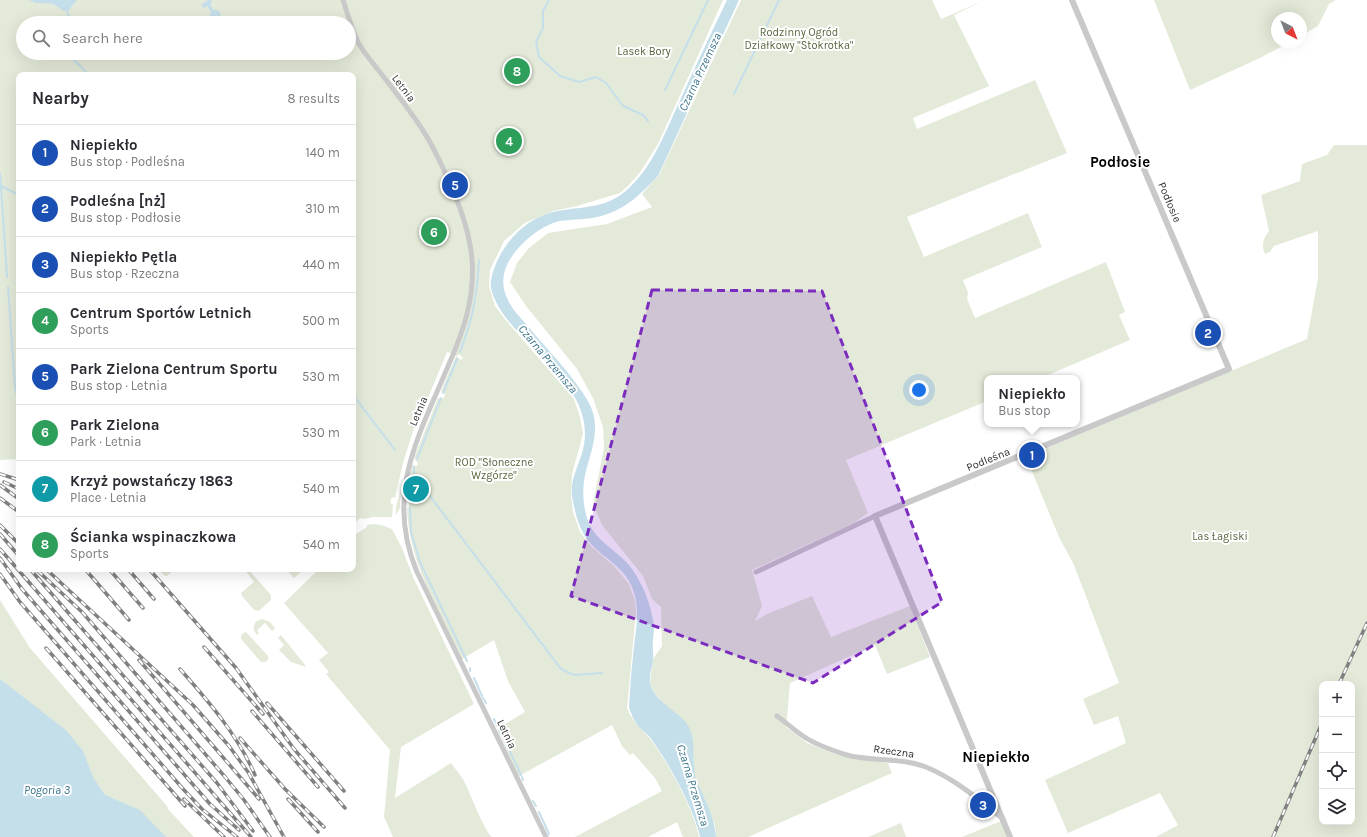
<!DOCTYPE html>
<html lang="en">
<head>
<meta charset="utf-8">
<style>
	:root { --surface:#fff; --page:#f2f2f3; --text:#2b2b33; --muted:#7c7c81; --line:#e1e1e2; --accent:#e22f4f }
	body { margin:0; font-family:Karla,sans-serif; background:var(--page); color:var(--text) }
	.controls { position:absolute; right:12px; bottom:12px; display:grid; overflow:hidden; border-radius:8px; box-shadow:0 4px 16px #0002 }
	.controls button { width:36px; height:36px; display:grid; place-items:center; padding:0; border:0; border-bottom:1px solid var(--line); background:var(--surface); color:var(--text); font:20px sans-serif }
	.compass { position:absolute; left:1271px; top:12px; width:36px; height:36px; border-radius:50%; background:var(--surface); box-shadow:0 4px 16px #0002; rotate:138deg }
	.you { position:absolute; left:919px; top:390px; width:14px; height:14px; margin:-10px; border:3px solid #fff; border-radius:50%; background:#1a73e8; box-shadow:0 0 0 6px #1a73e833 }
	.badge { display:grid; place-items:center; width:26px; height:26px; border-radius:50%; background:var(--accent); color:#fff; font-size:13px; font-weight:700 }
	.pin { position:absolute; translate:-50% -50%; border:2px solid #fff; box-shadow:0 1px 4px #0006 }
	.popup { position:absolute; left:984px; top:375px; width:96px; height:52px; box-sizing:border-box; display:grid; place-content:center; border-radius:8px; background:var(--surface); filter:drop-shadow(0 1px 3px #0005); font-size:13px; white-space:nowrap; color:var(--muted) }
	.popup b { font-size:15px; color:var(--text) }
	.popup::after { content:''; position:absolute; left:50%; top:100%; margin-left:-8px; border:8px solid transparent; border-top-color:var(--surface) }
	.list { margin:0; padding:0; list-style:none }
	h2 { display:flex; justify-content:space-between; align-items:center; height:52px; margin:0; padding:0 16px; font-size:17px }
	h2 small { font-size:13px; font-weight:400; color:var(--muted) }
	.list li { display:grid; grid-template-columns:26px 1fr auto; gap:12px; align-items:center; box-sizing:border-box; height:56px; padding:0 16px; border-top:1px solid var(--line) }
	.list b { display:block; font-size:15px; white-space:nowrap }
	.list p { margin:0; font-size:13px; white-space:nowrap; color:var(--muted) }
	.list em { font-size:13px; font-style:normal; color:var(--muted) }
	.icon { flex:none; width:22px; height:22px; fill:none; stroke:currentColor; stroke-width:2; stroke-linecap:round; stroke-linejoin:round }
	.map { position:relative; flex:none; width:1367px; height:837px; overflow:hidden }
	.search { position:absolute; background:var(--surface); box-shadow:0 4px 16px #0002; left:16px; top:16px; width:340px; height:44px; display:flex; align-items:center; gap:10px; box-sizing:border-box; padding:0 14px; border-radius:22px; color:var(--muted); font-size:15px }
	.panel { position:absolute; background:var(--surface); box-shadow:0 4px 16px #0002; left:16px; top:72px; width:340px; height:500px; border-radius:8px }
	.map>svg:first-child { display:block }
	.green { fill:#e4ead9; fill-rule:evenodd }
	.water { fill:#c5dfea }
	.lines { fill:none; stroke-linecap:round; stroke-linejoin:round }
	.stream { stroke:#c5dfea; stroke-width:2 }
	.minor { stroke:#c9c9c9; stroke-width:5 }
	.tertiary { stroke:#c9c9c9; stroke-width:6 }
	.rail-casing { stroke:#818181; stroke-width:3.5 }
	.rail { stroke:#fff; stroke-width:2; stroke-dasharray:6; stroke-linecap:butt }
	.marked { fill:#7b2cbf; fill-opacity:0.2; stroke:#7b2cbf; stroke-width:3; stroke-dasharray:8 5; stroke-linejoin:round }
	.labels { text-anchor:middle; stroke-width:4; stroke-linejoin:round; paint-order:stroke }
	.park-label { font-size:11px; fill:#54663b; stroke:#fff }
	.street-label { font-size:11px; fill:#2c2c2c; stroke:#fff }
	.water-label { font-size:12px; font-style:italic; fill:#3c758c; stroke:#fff }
	.district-label { font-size:15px; font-weight:bold; fill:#000; stroke:#fff }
</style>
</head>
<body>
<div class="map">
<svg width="1367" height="837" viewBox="0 0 1367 837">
	<rect width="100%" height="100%" fill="#fff"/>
	<!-- green -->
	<path class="green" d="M0,0H723L658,144L641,171L629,185L620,193L577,206L553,211L525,223L504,241L490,270L489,286L495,306L504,318L574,399L580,417L583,434L572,474L571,495L573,512L580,532L590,545L615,567L629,584L635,601L636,611L627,708C632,722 643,729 651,740C670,767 692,805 699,837H683L677,822L648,837H575L662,791L655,778L633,753L630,755L622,746L612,725L519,776L497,729L525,712L508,681L494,640L462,659C439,611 408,561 407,507H409V489L416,490V488H410L411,478L409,477L412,465L417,466L418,463L414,458L438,398H444L445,394L441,391L456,356L461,360L463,358L459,354L457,356L447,352L425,405L420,414L413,431L403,463L395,498L392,497L390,503L393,504L392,517H374L364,519L360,518L353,525V75H19V459L0,460ZM23,23H349V53H23Z
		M741,0H932L941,19L985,0L954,15L989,86L913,118L917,129L1035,80L1067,153L907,217L924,257L1028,213L1042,247L963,280L968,293L967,299L975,318L1106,262L1125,312L1119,315L1130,340L1041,378H987V401L846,460L868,513L854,523L752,570L762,606L755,621L767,614L812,596L831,637L910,606L930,657L887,674L875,645L790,683L786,727L807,743L835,754L888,763L892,773L748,837H716L715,825L704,797L697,784L694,773L693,745L689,728L682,720L661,701L653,690L650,682L653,659L662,646L661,607L652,599L643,576L602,525L593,504L604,448L603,427L593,398L577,369L526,306L510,282L517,263L529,248L548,233L607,224L652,207L642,194L659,175Z
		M1154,0H1336L1329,4L1318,26L1301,36V18H1277V42H1290L1260,58L1190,90Z
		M1334,145H1367V837H1156L1178,825L1160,793L1068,833L1045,780L1126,743L1118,716L1094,725L1083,699L1119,683L1074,565L1059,537L1026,457L1307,339L1318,278V231L1274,246L1270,252L1265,254C1261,245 1263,239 1269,231L1261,195L1300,181L1302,164L1327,155ZM1322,684H1352V822H1322Z
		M401,490L400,508L396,515V506Z
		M373,524L381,525L392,529L402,548L413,577L474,704L401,747L395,798L451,763C455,769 461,775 464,781C470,792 484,831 492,837H393L384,817L390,750L326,674L329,672L319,660L328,653L284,603L319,569H353V536L367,527V525Z
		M157,569H175L167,576H165Z
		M244,569H248L271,595V600L259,611L254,610L242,596L241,593L254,582Z
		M286,569H304L294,578Z
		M0,600L30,648L167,806L168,809L194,837H0Z
		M262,619L270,622L275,628L272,631L265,623L257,630L259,633L257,635L254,631C253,624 255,621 262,619Z
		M245,632L247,633L268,656V660L265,662H261L241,639V635Z
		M281,635L305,665L306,667L291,662L279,650L284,645L278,638Z
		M1001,821L1008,837H962Z
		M901,823L906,837H868Z"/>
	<!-- water -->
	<path class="water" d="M29,0H77L71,7L69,10L64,11L53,4L35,3Z
		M208,0H211L213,2L210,4L213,10C219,9 222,13 220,18L223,23H219L217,20L211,19L210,16L211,12L207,6L204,8L201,5Z
		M727,0H739L658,176C642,193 625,210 601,216C588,220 573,219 560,221C540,225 515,247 507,265C502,275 502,288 507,298C511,308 519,316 526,324C547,350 572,373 589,403C602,427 591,451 585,475C582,490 583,507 588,521C595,539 611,547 624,560C632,567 638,578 643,588C648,599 653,615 654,628C654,632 653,636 653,640C652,647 654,654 653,661C652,668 649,675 650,682C654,704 683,712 690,729C696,743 692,760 695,774C696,783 701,789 704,797C710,810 715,823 716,837H700C693,806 670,766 652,740C648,734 643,731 639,727C634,721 631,714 629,707C630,690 631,673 633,656C635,632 642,608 631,585C622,566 604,558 591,544C579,531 575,513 572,496C570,480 578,467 582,453C589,431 583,408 570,390C560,377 549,365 538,353C521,334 497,314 491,288C489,275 500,253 508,243C520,227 537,215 557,211C585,206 608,209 630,187C653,165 664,135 677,107C693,71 710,36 727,0Z
		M0,679L66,730L83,751L93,777L105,795L140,810L166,837H0Z"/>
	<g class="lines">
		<!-- stream -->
		<path class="stream" d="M549,0L543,11V28L536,42L539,57L560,76L579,82L596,77L606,83L623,106L643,115L648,121
			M67,11L71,23
			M73,53L74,60L89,75
			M665,90L708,0
			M734,94L779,0
			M0,174L1,186L19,195
			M1,186L7,277
			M8,287L15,387L17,396
			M460,352C473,318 477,296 479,260
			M443,393L457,359
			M353,395L395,450
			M417,459L441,398
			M414,467V475L561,669L574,675L602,673
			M410,508L411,532L420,562L467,661
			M470,671V668
			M474,678L482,696
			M483,698L486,703
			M494,719L497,726
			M499,729L500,733
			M503,737L521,775
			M522,777L523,780
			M533,801L536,806
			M539,812L549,834"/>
		<!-- minor -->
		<path class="minor" d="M343,0C348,15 352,30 359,44C365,54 372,62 379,71C394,90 409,109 422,129C431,142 437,156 444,170C457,199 469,227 472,259C475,297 464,330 449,364C419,436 384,493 417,572L546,837
			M756,572L875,516
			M777,716C787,723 796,732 806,738C817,745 839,753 851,756C876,761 902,758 926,767C955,779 978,799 1002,818"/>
		<!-- tertiary -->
		<path class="tertiary" d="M1010,837L875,516L1229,369L1072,0"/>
		<defs>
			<path id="rail" d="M0,474L19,480
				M4,482L19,489
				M0,485L19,499
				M0,498L19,512
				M0,525L19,544
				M0,534L19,556
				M0,549L251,837
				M0,558L22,589L196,788L210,804L239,830
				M30,569L217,783L253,831
				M46,569L193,705L229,746L248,772L284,837
				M85,569L129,620
				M109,569L143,608
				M128,569L154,599
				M149,569L236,668L294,749L345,808
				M38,571L82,612L226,778L244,800L270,837
				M0,574L20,602L184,790L202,809L237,837
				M204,647L263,714
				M46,648L185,806
				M139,660L259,799
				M180,669C209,702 237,734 255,775
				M1339,684L1367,623
				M267,703L344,791
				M252,711L318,787
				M240,738L285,789L324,827
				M184,799L224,837
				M288,799L318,832
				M1273,837L1322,723"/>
		</defs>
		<!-- rail casing -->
		<use href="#rail" class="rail-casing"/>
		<!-- rail -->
		<use href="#rail" class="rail"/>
	</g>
	<!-- marked area -->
	<path class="marked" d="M652,290L822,291L942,602L813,683L571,596Z"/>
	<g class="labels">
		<!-- park labels -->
		<g class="park-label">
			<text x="799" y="36">Rodzinny Ogród<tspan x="799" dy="13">Działkowy "Stokrotka"</tspan></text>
			<text x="644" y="55">Lasek Bory</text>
			<text x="494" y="466">ROD "Słoneczne<tspan x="494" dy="13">Wzgórze"</tspan></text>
			<text x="1220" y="540">Las Łagiski</text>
		</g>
		<!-- street labels -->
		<g class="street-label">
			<text transform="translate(404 88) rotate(53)" y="4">Letnia</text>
			<text transform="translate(1170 202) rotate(67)" y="4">Podłosie</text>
			<text transform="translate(418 411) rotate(-67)" y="4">Letnia</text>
			<text transform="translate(988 459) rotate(-22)" y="4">Podleśna</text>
			<text transform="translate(507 734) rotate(64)" y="4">Letnia</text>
			<text transform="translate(894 751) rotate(8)" y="4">Rzeczna</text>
		</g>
		<!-- water labels -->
		<g class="water-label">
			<text transform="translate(700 72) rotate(-65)" y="4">Czarna Przemsza</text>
			<text transform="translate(548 359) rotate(50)" y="4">Czarna Przemsza</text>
			<text transform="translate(693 785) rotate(73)" y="4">Czarna Przemsza</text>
			<text x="47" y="794">Pogoria 3</text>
		</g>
		<!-- district labels -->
		<g class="district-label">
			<text x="1120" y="167">Podłosie</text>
			<text x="996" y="762">Niepiekło</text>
		</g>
	</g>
</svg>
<div class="controls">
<button>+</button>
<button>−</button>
<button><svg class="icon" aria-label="locate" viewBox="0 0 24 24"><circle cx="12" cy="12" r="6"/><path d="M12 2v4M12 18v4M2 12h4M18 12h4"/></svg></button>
<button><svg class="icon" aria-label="layers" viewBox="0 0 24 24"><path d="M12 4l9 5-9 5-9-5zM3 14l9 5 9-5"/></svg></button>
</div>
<svg class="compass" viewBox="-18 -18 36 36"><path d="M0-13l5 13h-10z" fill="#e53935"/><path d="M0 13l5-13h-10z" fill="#7c7c81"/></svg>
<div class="you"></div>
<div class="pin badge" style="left:1032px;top:455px;background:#1a4fb4">1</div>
<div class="popup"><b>Niepiekło</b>Bus stop</div>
<div class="pin badge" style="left:1208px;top:333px;background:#1a4fb4">2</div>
<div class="pin badge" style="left:983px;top:805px;background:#1a4fb4">3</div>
<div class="pin badge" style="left:509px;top:141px;background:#2e9e5b">4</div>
<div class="pin badge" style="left:455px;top:185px;background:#1a4fb4">5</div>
<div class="pin badge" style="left:434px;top:232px;background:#2e9e5b">6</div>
<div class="pin badge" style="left:416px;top:489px;background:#0f9aa8">7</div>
<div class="pin badge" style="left:517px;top:71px;background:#2e9e5b">8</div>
<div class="search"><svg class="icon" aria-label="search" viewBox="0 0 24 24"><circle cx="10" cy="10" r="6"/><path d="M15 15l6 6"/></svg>Search here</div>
<section class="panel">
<h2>Nearby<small>8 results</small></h2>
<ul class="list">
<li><span class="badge" style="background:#1a4fb4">1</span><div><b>Niepiekło</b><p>Bus stop · Podleśna</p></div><em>140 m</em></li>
<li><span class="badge" style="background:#1a4fb4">2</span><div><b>Podleśna [nż]</b><p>Bus stop · Podłosie</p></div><em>310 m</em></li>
<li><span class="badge" style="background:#1a4fb4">3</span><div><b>Niepiekło Pętla</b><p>Bus stop · Rzeczna</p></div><em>440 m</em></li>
<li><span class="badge" style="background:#2e9e5b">4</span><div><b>Centrum Sportów Letnich</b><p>Sports</p></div><em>500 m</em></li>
<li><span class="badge" style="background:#1a4fb4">5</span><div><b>Park Zielona Centrum Sportu</b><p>Bus stop · Letnia</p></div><em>530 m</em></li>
<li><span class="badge" style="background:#2e9e5b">6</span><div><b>Park Zielona</b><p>Park · Letnia</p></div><em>530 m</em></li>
<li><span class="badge" style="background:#0f9aa8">7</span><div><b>Krzyż powstańczy 1863</b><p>Place · Letnia</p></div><em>540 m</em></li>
<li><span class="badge" style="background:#2e9e5b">8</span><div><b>Ścianka wspinaczkowa</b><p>Sports</p></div><em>540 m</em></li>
</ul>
</section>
</div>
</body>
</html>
